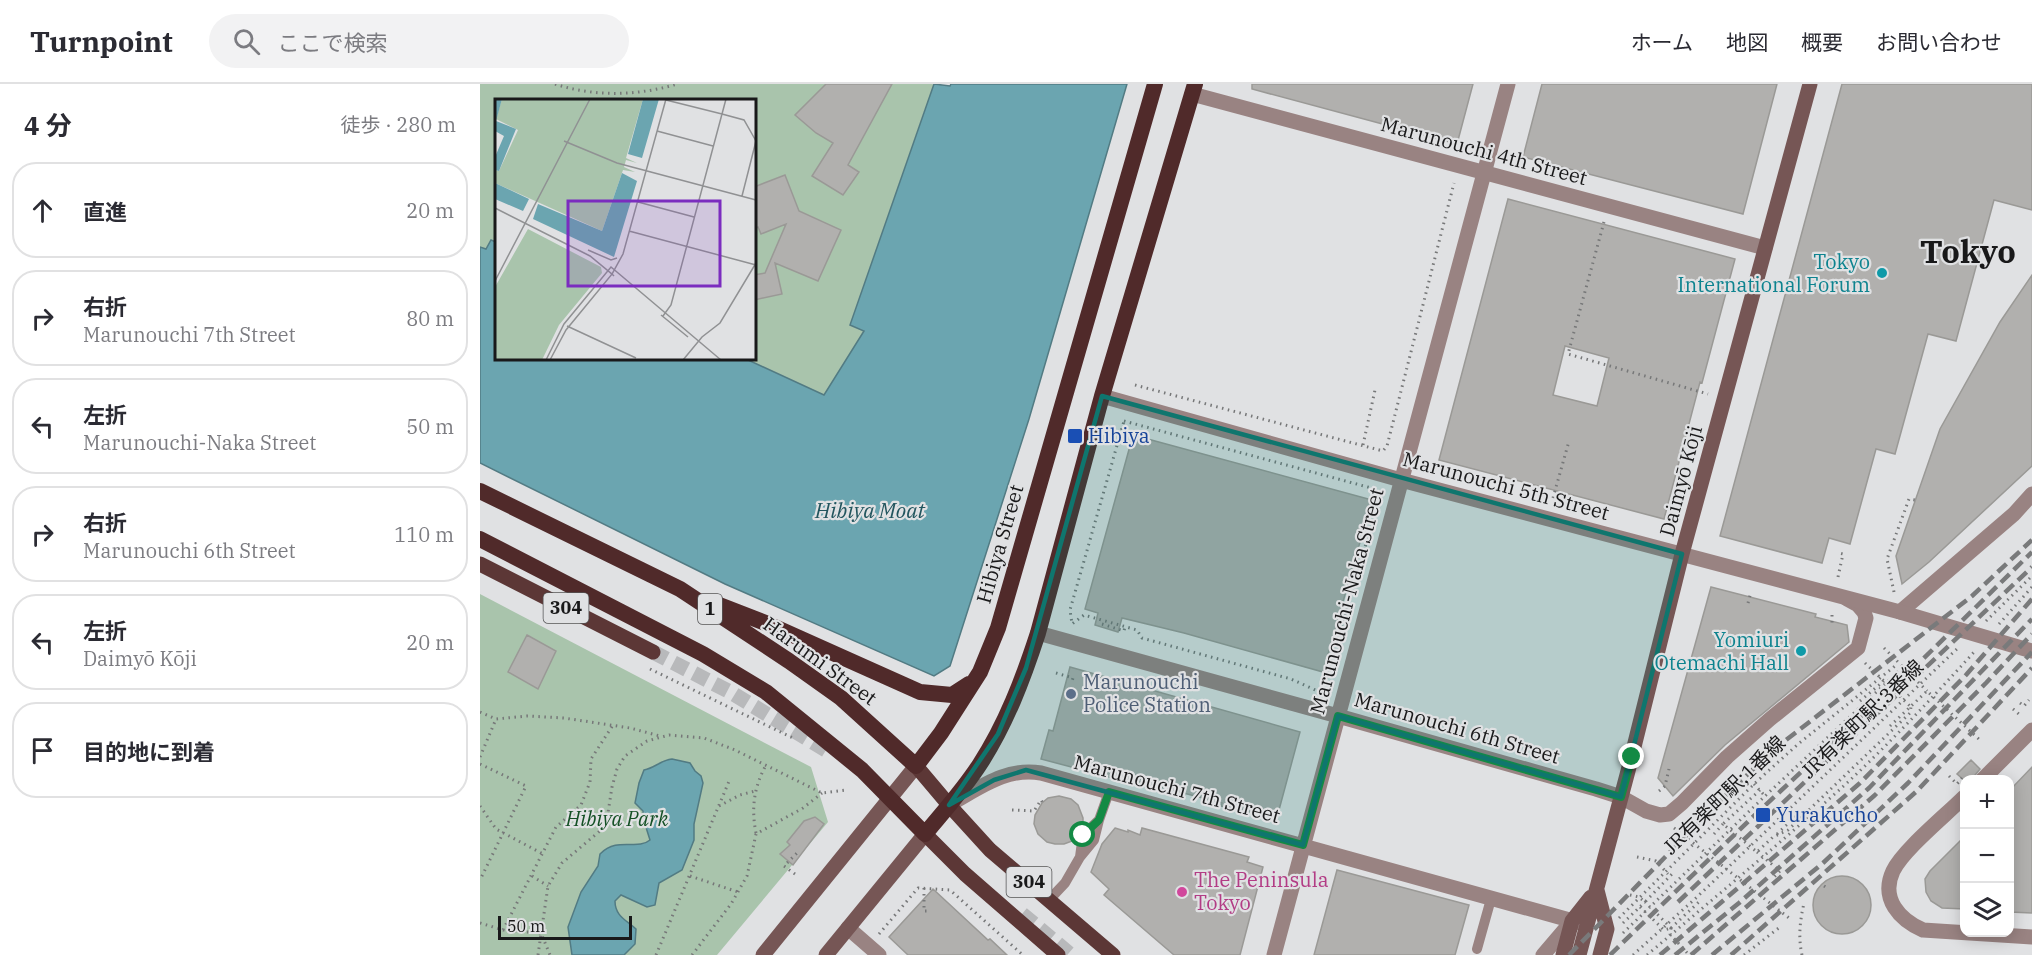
<!DOCTYPE html>
<html lang="ja">
<head>
<meta charset="utf-8">
<style>
	:root { --surface:#fff; --page:#f2f2f3; --text:#2b2b33; --muted:#7c7c81; --line:#e1e1e2 }
	body { margin:0; font-family:"IBM Plex Serif","Noto Sans JP",serif; background:var(--page); color:var(--text) }
	.controls { position:absolute; right:18px; bottom:18px; display:grid; overflow:hidden; border-radius:12px; box-shadow:0 3px 15px #0003 }
	.controls button { width:54px; height:54px; display:grid; place-items:center; padding:0; border:0; border-bottom:2px solid var(--line); background:var(--surface); color:var(--text); font:30px sans-serif }
	.scale { position:absolute; left:18px; bottom:15px; width:134px; box-sizing:border-box; padding-left:6px; border:3px solid #19191a; border-top:0; font-size:16px; line-height:21px; white-space:nowrap; color:#19191a; -webkit-text-stroke:4px #e0e1e3; paint-order:stroke }
	.stop { position:absolute; width:18px; height:18px; margin:-14px; border:4px solid #138a44; border-radius:50%; background:#fff }
	.stop.end { background:#138a44; border-color:#fff; box-shadow:0 2px 6px #0008 }
	.list { margin:0; padding:0; list-style:none }
	h2 { display:flex; justify-content:space-between; align-items:center; height:78px; margin:0; padding:0 24px; font-size:26px }
	h2 small { font-size:20px; font-weight:400; color:var(--muted) }
	.list li { display:grid; grid-template-columns:39px 1fr auto; gap:18px; align-items:center; box-sizing:border-box; height:96px; margin:0 12px 12px; padding:0 12px; border:2px solid var(--line); border-radius:24px }
	.list b { display:block; font-size:22px; white-space:nowrap }
	.list p { margin:0; font-size:20px; white-space:nowrap; color:var(--muted) }
	.list em { font-size:20px; font-style:normal; color:var(--muted) }
	.icon { flex:none; width:33px; height:33px; fill:none; stroke:currentColor; stroke-width:2; stroke-linecap:round; stroke-linejoin:round }
	.map { position:relative; flex:none; width:1552px; height:871px; overflow:hidden }
	header { display:flex; align-items:center; gap:36px; box-sizing:border-box; height:84px; padding:0 30px; background:var(--surface); border-bottom:2px solid var(--line) }
	header strong { font-size:28px }
	nav { display:flex; gap:33px; margin-inline-start:auto; font-size:21px }
	.search { width:420px; height:54px; background:var(--page); display:flex; align-items:center; gap:15px; box-sizing:border-box; padding:0 21px; border-radius:33px; color:var(--muted); font-size:22px }
	main { display:flex }
	aside { flex:1; background:var(--surface) }
	.map>svg:first-child { display:block }
	.green { fill:#a9c4ac }
	.water { fill:#6ba5b0; stroke:#527b83; stroke-width:1.5 }
	.building { fill:#b1b0ae; stroke:#9a9996; stroke-width:1.5; fill-rule:evenodd }
	.lines { fill:none; stroke-linecap:round; stroke-linejoin:round }
	.primary-tunnel { stroke:#b8b9bb; stroke-width:15; stroke-dasharray:15 8; stroke-linecap:butt }
	.path { stroke:#767778; stroke-width:3; stroke-dasharray:1.5 4.5; stroke-linecap:butt }
	.service { stroke:#998382; stroke-width:10 }
	.minor { stroke:#998382; stroke-width:15 }
	.tertiary { stroke:#998382; stroke-width:15 }
	.secondary { stroke:#765655; stroke-width:15 }
	.primary { stroke:#5c3736; stroke-width:15 }
	.trunk { stroke:#502a2a; stroke-width:16 }
	.rail { stroke:#797a7b; stroke-width:4.5; stroke-dasharray:12 6; stroke-linecap:butt }
	.route { stroke:#138a44; stroke-width:8 }
	.marked { fill:#0f766e; fill-opacity:0.2; stroke:#0f766e; stroke-width:4.5; stroke-linejoin:round }
	.culture-dot { fill:#0f9aa8; stroke:#e0e1e3; stroke-width:2 }
	.transit-dot { fill:#1a4fb4; stroke:#e0e1e3; stroke-width:2 }
	.service-dot { fill:#5c6f8a; stroke:#e0e1e3; stroke-width:2 }
	.hotel-dot { fill:#d1479c; stroke:#e0e1e3; stroke-width:2 }
	.labels { text-anchor:middle; stroke-width:4.5; stroke-linejoin:round; paint-order:stroke }
	.shield { fill:#e0e1e3; stroke:#555556; stroke-width:1.5 }
	.shield-label { font-size:18px; font-weight:bold; fill:#19191a }
	.street-label { font-size:20px; fill:#19191a; stroke:#e0e1e3 }
	.culture-label { font-size:20px; fill:#0d838f; stroke:#e0e1e3; text-anchor:end }
	.transit-label { font-size:20px; fill:#164399; stroke:#e0e1e3; text-anchor:start }
	.service-label { font-size:20px; fill:#4e5e75; stroke:#e0e1e3; text-anchor:start }
	.park-label { font-size:20px; font-style:italic; fill:#145025; stroke:#e0e1e3 }
	.hotel-label { font-size:20px; fill:#b23c85; stroke:#e0e1e3; text-anchor:start }
	.water-label { font-size:21px; font-style:italic; fill:#22555e; stroke:#e0e1e3 }
	.town-label { font-size:32px; font-weight:bold; fill:#19191a; stroke:#e0e1e3 }
	.inset-road { fill:none; stroke:#909193; stroke-width:1.5 }
	.view { fill:#7b2cbf; fill-opacity:0.15; stroke:#7b2cbf; stroke-width:3 }
	.inset-edge { fill:none; stroke:#19191a; stroke-width:3 }
</style>
</head>
<body>
<header>
<strong>Turnpoint</strong>
<div class="search"><svg class="icon" aria-label="search" viewBox="0 0 24 24"><circle cx="10" cy="10" r="6"/><path d="M15 15l6 6"/></svg>ここで検索</div>
<nav><a>ホーム</a><a>地図</a><a>概要</a><a>お問い合わせ</a></nav>
</header>
<main>
<aside>
<h2>4 分<small>徒歩 · 280 m</small></h2>
<ul class="list">
<li><svg class="icon" aria-label="ahead" viewBox="0 0 24 24"><path d="M12 20V5M6 11l6-6 6 6"/></svg><div><b>直進</b></div><em>20 m</em></li>
<li><svg class="icon" aria-label="right" viewBox="0 0 24 24"><path d="M7 20v-9h11M14 6l5 5-5 5"/></svg><div><b>右折</b><p>Marunouchi 7th Street</p></div><em>80 m</em></li>
<li><svg class="icon" aria-label="left" viewBox="0 0 24 24"><path d="M17 20v-9H6M10 6l-5 5 5 5"/></svg><div><b>左折</b><p>Marunouchi-Naka Street</p></div><em>50 m</em></li>
<li><svg class="icon" aria-label="right" viewBox="0 0 24 24"><path d="M7 20v-9h11M14 6l5 5-5 5"/></svg><div><b>右折</b><p>Marunouchi 6th Street</p></div><em>110 m</em></li>
<li><svg class="icon" aria-label="left" viewBox="0 0 24 24"><path d="M17 20v-9H6M10 6l-5 5 5 5"/></svg><div><b>左折</b><p>Daimyō Kōji</p></div><em>20 m</em></li>
<li><svg class="icon" aria-label="arrive" viewBox="0 0 24 24"><path d="M6 21V4h12l-3 4 3 4H6"/></svg><div><b>目的地に到着</b></div></li>
</ul>
</aside>
<div class="map">
<svg width="1552" height="871" viewBox="0 0 1552 871">
	<rect width="100%" height="100%" fill="#e0e1e3"/>
	<!-- green -->
	<path class="green" d="M0,0H458L445,25L370,241L384,247L344,311L266,275L274,274V16H16V158L11,156L6,165L0,163Z
		M0,510L331,683L348,738L237,871H0Z"/>
	<!-- water -->
	<path class="water" d="M454,0L470,2L471,0H647L549,335L470,582L454,592L245,500L0,379V163L6,165L11,156L16,158V274L266,275L344,311L384,247L370,241Z
		M192,675L210,679L215,687L221,692L223,699L214,740V756L202,786L179,799L175,821L167,823L141,811L135,817C135,832 146,836 156,845L155,860L144,871H92L88,843L101,808L118,782L120,770C138,752 157,767 170,756L164,737L163,727L155,719L159,699L164,686C175,684 181,676 192,675Z"/>
	<!-- building -->
	<path class="building" d="M346,0H412L368,81L379,88L363,111L332,92L353,59L336,49L315,31Z
		M772,0H993L977,60L772,5Z
		M1062,0H1297L1263,130L1043,73Z
		M1362,0H1552V126L1514,116L1476,257L1448,250L1415,370L1396,365L1370,460L1349,454L1342,479L1240,452Z
		M305,91L319,127L361,146L338,197L295,179L302,210L274,216V191L285,189L306,140L281,150L278,143L274,145V103Z
		M1028,115L1255,175L1222,299L1220,298L1184,435L959,376ZM1085,262L1129,274L1117,322L1073,311Z
		M1552,191V382L1449,478L1422,500L1416,472L1460,345L1520,238Z
		M653,351L892,416L843,588L704,549L642,534L638,548L615,541L618,529L605,525Z
		M1231,503L1336,530L1335,533L1367,541L1369,558L1245,661L1193,712L1178,694Z
		M47,551L76,567L58,605L28,588Z
		M590,583L820,648L796,737L741,722L742,719L657,697L656,700L561,675L569,646L573,647Z
		M1491,676L1500,685L1491,696L1485,697L1477,690Z
		M1552,683V829L1530,828V706Z
		M579,712L591,715L598,721L603,734V741L597,746L595,756L584,760H575L567,758L558,750L554,740L555,731L562,719L568,714Z
		M335,733L344,740L313,781L300,770L310,761L307,758L324,737Z
		M635,744L648,748V746L660,751L662,744L769,773L767,778L783,783L760,871H694L624,811L629,805L611,788L622,760Z
		M1485,752V825L1462,824L1451,817L1446,808L1445,795L1450,787Z
		M857,786L989,821L975,871H834Z
		M1333 821a29 29 0 1 1 58 0a29 29 0 1 1-58 0Z
		M453,805L508,856L510,855L527,871H428L409,853Z"/>
	<g class="lines">
		<!-- primary-tunnel -->
		<path class="primary-tunnel" d="M173,568L252,609L349,668
			M542,830L591,871"/>
		<!-- path -->
		<path class="path" d="M75,0C114,13 158,12 197,0
			M1124,138L1088,270L1228,310
			M655,301L903,367L907,362L974,99
			M644,337L895,405L898,419L842,609L811,595L662,554L657,546L604,531L592,540L590,526Z
			M883,361L895,306
			M1073,414L1089,357
			M1358,493L1363,470L1359,469
			M1414,508L1407,475L1429,415L1435,416
			M1268,519L1271,508
			M1352,531V543
			M1506,537L1552,492
			M622,540L644,547L645,542
			M1519,540L1552,503
			M1404,564L1447,607
			M1385,579L1431,623
			M170,585L315,655
			M576,589L593,594L592,597
			M1380,617L1404,597
			M1540,619L1544,622L1549,616
			M1533,625L1541,632
			M0,628L16,635L47,632L84,634L150,644L180,652
			M1410,642L1447,607L1502,658
			M0,673L16,635
			M0,680L46,702L0,796
			M1469,692L1477,700L1482,694
			M1274,700L1285,712
			M1280,706L1243,740L1277,768L1293,753L1308,746L1430,629L1431,623
			M1179,707L1185,702L1189,685
			M0,722L16,745L63,770
			M239,722L260,711L275,707
			M532,726L554,727L561,716L564,721
			M1194,744L1309,834
			M276,749C271,724 274,703 286,681
			M1234,750L1243,740
			M1297,750L1321,727
			M1277,768L1300,787L1292,795
			M1157,773L1176,777L1188,790
			M315,790L304,782L318,768
			M52,792L68,802
			M210,792L258,808
			M1344,802L1347,804
			M444,804V827H450
			M1150,811L1159,813L1165,818L1193,789
			M1160,823L1184,846L1191,844
			M1139,834L1274,700L1317,661L1415,582
			M0,839L23,846L61,849L70,871
			M1143,839L1165,818L1191,844
			M1191,844L1220,817
			M1191,844L1190,850L1209,871
			M23,846L76,743L101,721L110,698L111,675L133,641
			M1143,849L1285,712L1420,586
			M399,850L438,804L470,806L543,871
			M58,871L68,802L82,779L121,746L127,735L132,703L137,685L145,672L167,657L189,651L224,654L255,666L342,709L366,706
			M176,871L250,695
			M212,871L251,820L267,792L276,750L323,724L342,709
			M1153,871L1217,813L1480,562
			M1167,871C1234,814 1302,758 1368,698C1412,657 1454,612 1495,567
			M1264,871L1300,843
			M1322,871C1318,853 1320,837 1324,819"/>
		<!-- service -->
		<path class="service" d="M600,773L603,751L619,736
			M569,816L585,799L600,773L614,756L619,736L629,708
			M997,865L1011,815"/>
		<!-- minor -->
		<path class="minor" d="M1420,528L1534,430L1552,410
			M558,549L858,632L1116,705L1141,713L1166,727L1180,731L1189,730L1202,719L1247,673L1290,635L1378,564L1386,534L1384,528L1378,521L1367,515
			M1502,696L1552,646
			M1484,713C1466,731 1423,766 1413,787C1400,815 1420,836 1443,846L1552,853
			M472,719C501,703 527,683 561,689L1104,840
			M368,844L399,871
			M794,871L1028,0
			M1063,871L1092,837"/>
		<!-- tertiary -->
		<path class="tertiary" d="M712,10L1285,164
			M622,312L921,396L1420,528L1552,567"/>
		<!-- secondary -->
		<path class="secondary" d="M1117,806L1127,845L1120,871
			M283,871L436,682
			M346,871L445,750
			M1083,871L1092,837L1111,813
			M1099,871L1148,687L1202,470L1330,0"/>
		<!-- primary -->
		<path class="primary" d="M0,480L173,568
			M436,682L469,721L510,766L633,871
			M445,750L485,790L578,871"/>
		<!-- trunk -->
		<path class="trunk" d="M0,407L200,505L309,577L361,614L436,682L461,649L500,588L518,544L675,0
			M0,455L223,570L286,608L382,686L445,750C464,727 484,705 500,680C526,640 543,595 558,549L622,312L715,0
			M234,519L288,540L440,608L472,611L489,600"/>
		<!-- rail -->
		<path class="rail" d="M1198,818L1552,483
			M1089,871L1247,710L1297,663L1492,512L1552,456
			M1130,871L1279,727L1443,575L1552,468
			M1180,871L1380,699L1486,591L1552,515
			M1195,871L1259,819L1389,704L1552,535
			M1211,871L1395,711L1506,599L1552,550
			M1232,871L1343,779L1428,699L1552,568
			M1251,871L1437,707L1552,584"/>
	</g>
	<g class="lines">
		<!-- route -->
		<path class="route" d="M603,751L619,736L629,708L823,761L858,632L1141,713L1152,673"/>
	</g>
	<!-- marked area -->
	<path class="marked" d="M622,312L1202,470L1141,713L858,632L823,761L546,686L514,696L469,721L518,650L546,584Z"/>
	<!-- markers -->
	<g class="culture-dot">
		<circle cx="1402" cy="189" r="6"/>
		<circle cx="1321" cy="567" r="6"/>
	</g>
	<g class="transit-dot">
		<rect x="587" y="344" width="16" height="16" rx="3"/>
		<rect x="1275" y="723" width="16" height="16" rx="3"/>
	</g>
	<circle class="service-dot" cx="591" cy="610" r="6"/>
	<circle class="hotel-dot" cx="702" cy="808" r="6"/>
	<g class="labels">
		<!-- shield labels -->
		<g class="shield">
			<rect x="63.5" y="509" width="45" height="30" rx="4.5"/>
			<rect x="218" y="510" width="24" height="30" rx="4.5"/>
			<rect x="526.5" y="783" width="45" height="30" rx="4.5"/>
		</g>
		<g class="shield-label">
			<text x="86" y="530">304</text>
			<text x="230" y="531">1</text>
			<text x="549" y="804">304</text>
		</g>
		<!-- street labels -->
		<g class="street-label">
			<text transform="translate(1004 67) rotate(15)" y="7">Marunouchi 4th Street</text>
			<text transform="translate(1201 397) rotate(-75)" y="7">Daimyō Kōji</text>
			<text transform="translate(1026 402) rotate(15)" y="7">Marunouchi 5th Street</text>
			<text transform="translate(520 460) rotate(-74)" y="7">Hibiya Street</text>
			<text transform="translate(867 517) rotate(-75)" y="7">Marunouchi-Naka Street</text>
			<text transform="translate(340 577) rotate(36)" y="7">Harumi Street</text>
			<text transform="translate(1382 635) rotate(-44)" y="7">JR有楽町駅;3番線</text>
			<text transform="translate(977 644) rotate(16)" y="7">Marunouchi 6th Street</text>
			<text transform="translate(697 705) rotate(15)" y="7">Marunouchi 7th Street</text>
			<text transform="translate(1244 711) rotate(-44)" y="7">JR有楽町駅;1番線</text>
		</g>
		<!-- culture labels -->
		<g class="culture-label">
			<text x="1390" y="185">Tokyo<tspan x="1390" dy="23">International Forum</tspan></text>
			<text x="1309" y="563">Yomiuri<tspan x="1309" dy="23">Otemachi Hall</tspan></text>
		</g>
		<!-- transit labels -->
		<g class="transit-label">
			<text x="608" y="359">Hibiya</text>
			<text x="1296" y="738">Yurakucho</text>
		</g>
		<!-- service labels -->
		<g class="service-label">
			<text x="603" y="605">Marunouchi<tspan x="603" dy="23">Police Station</tspan></text>
		</g>
		<!-- park labels -->
		<g class="park-label">
			<text x="137" y="742">Hibiya Park</text>
		</g>
		<!-- hotel labels -->
		<g class="hotel-label">
			<text x="714" y="803">The Peninsula<tspan x="714" dy="23">Tokyo</tspan></text>
		</g>
		<!-- water labels -->
		<g class="water-label">
			<text x="390" y="434">Hibiya Moat</text>
		</g>
		<!-- town labels -->
		<g class="town-label">
			<text x="1488" y="179">Tokyo</text>
		</g>
	</g>
	<!-- overview -->
	<g transform="translate(15 15)">
		<rect width="261" height="261" fill="#e0e1e3"/>
		<path d="M7,0H148L131,59L142,64L131,61L129,68L140,73L128,71L107,132L0,84V71L4,72L23,31L1,20ZM33,130L106,168L107,174L64,226L47,261H0V188Z" fill="#a9c4ac"/>
		<path d="M0,0H7L1,22L21,30L4,72L0,71V58L9,37L0,32ZM148,0H164L147,59L133,55ZM127,74L142,82L119,158L38,120L43,105L107,132ZM0,84L34,100L28,112L0,100Z" fill="#6ba5b0"/>
		<path class="inset-road" d="M171,1L227,15M227,15L249,21L261,42L247,97M162,32L218,47M69,42L122,64L261,101M143,103L199,118M0,109L95,157L117,175L128,155L171,0M134,132L261,166M93,151L116,161L122,159M0,182L95,0M166,216L193,238M168,217L176,206L231,0M72,227L141,259M51,261L69,225L116,168L226,261M55,261L71,231L117,175L119,177M188,261L207,238L225,224L261,164"/>
		<path class="view" d="M73,102H225V187H73Z"/>
		<rect width="261" height="261" class="inset-edge"/>
	</g>
</svg>
<div class="controls">
<button>+</button>
<button>−</button>
<button><svg class="icon" aria-label="layers" viewBox="0 0 24 24"><path d="M12 4l9 5-9 5-9-5zM3 14l9 5 9-5"/></svg></button>
</div>
<div class="scale">50 m</div>
<div class="stop" style="left:603px;top:751px"></div>
<div class="stop end" style="left:1152px;top:673px"></div>
</div>
</main>
</body>
</html>
